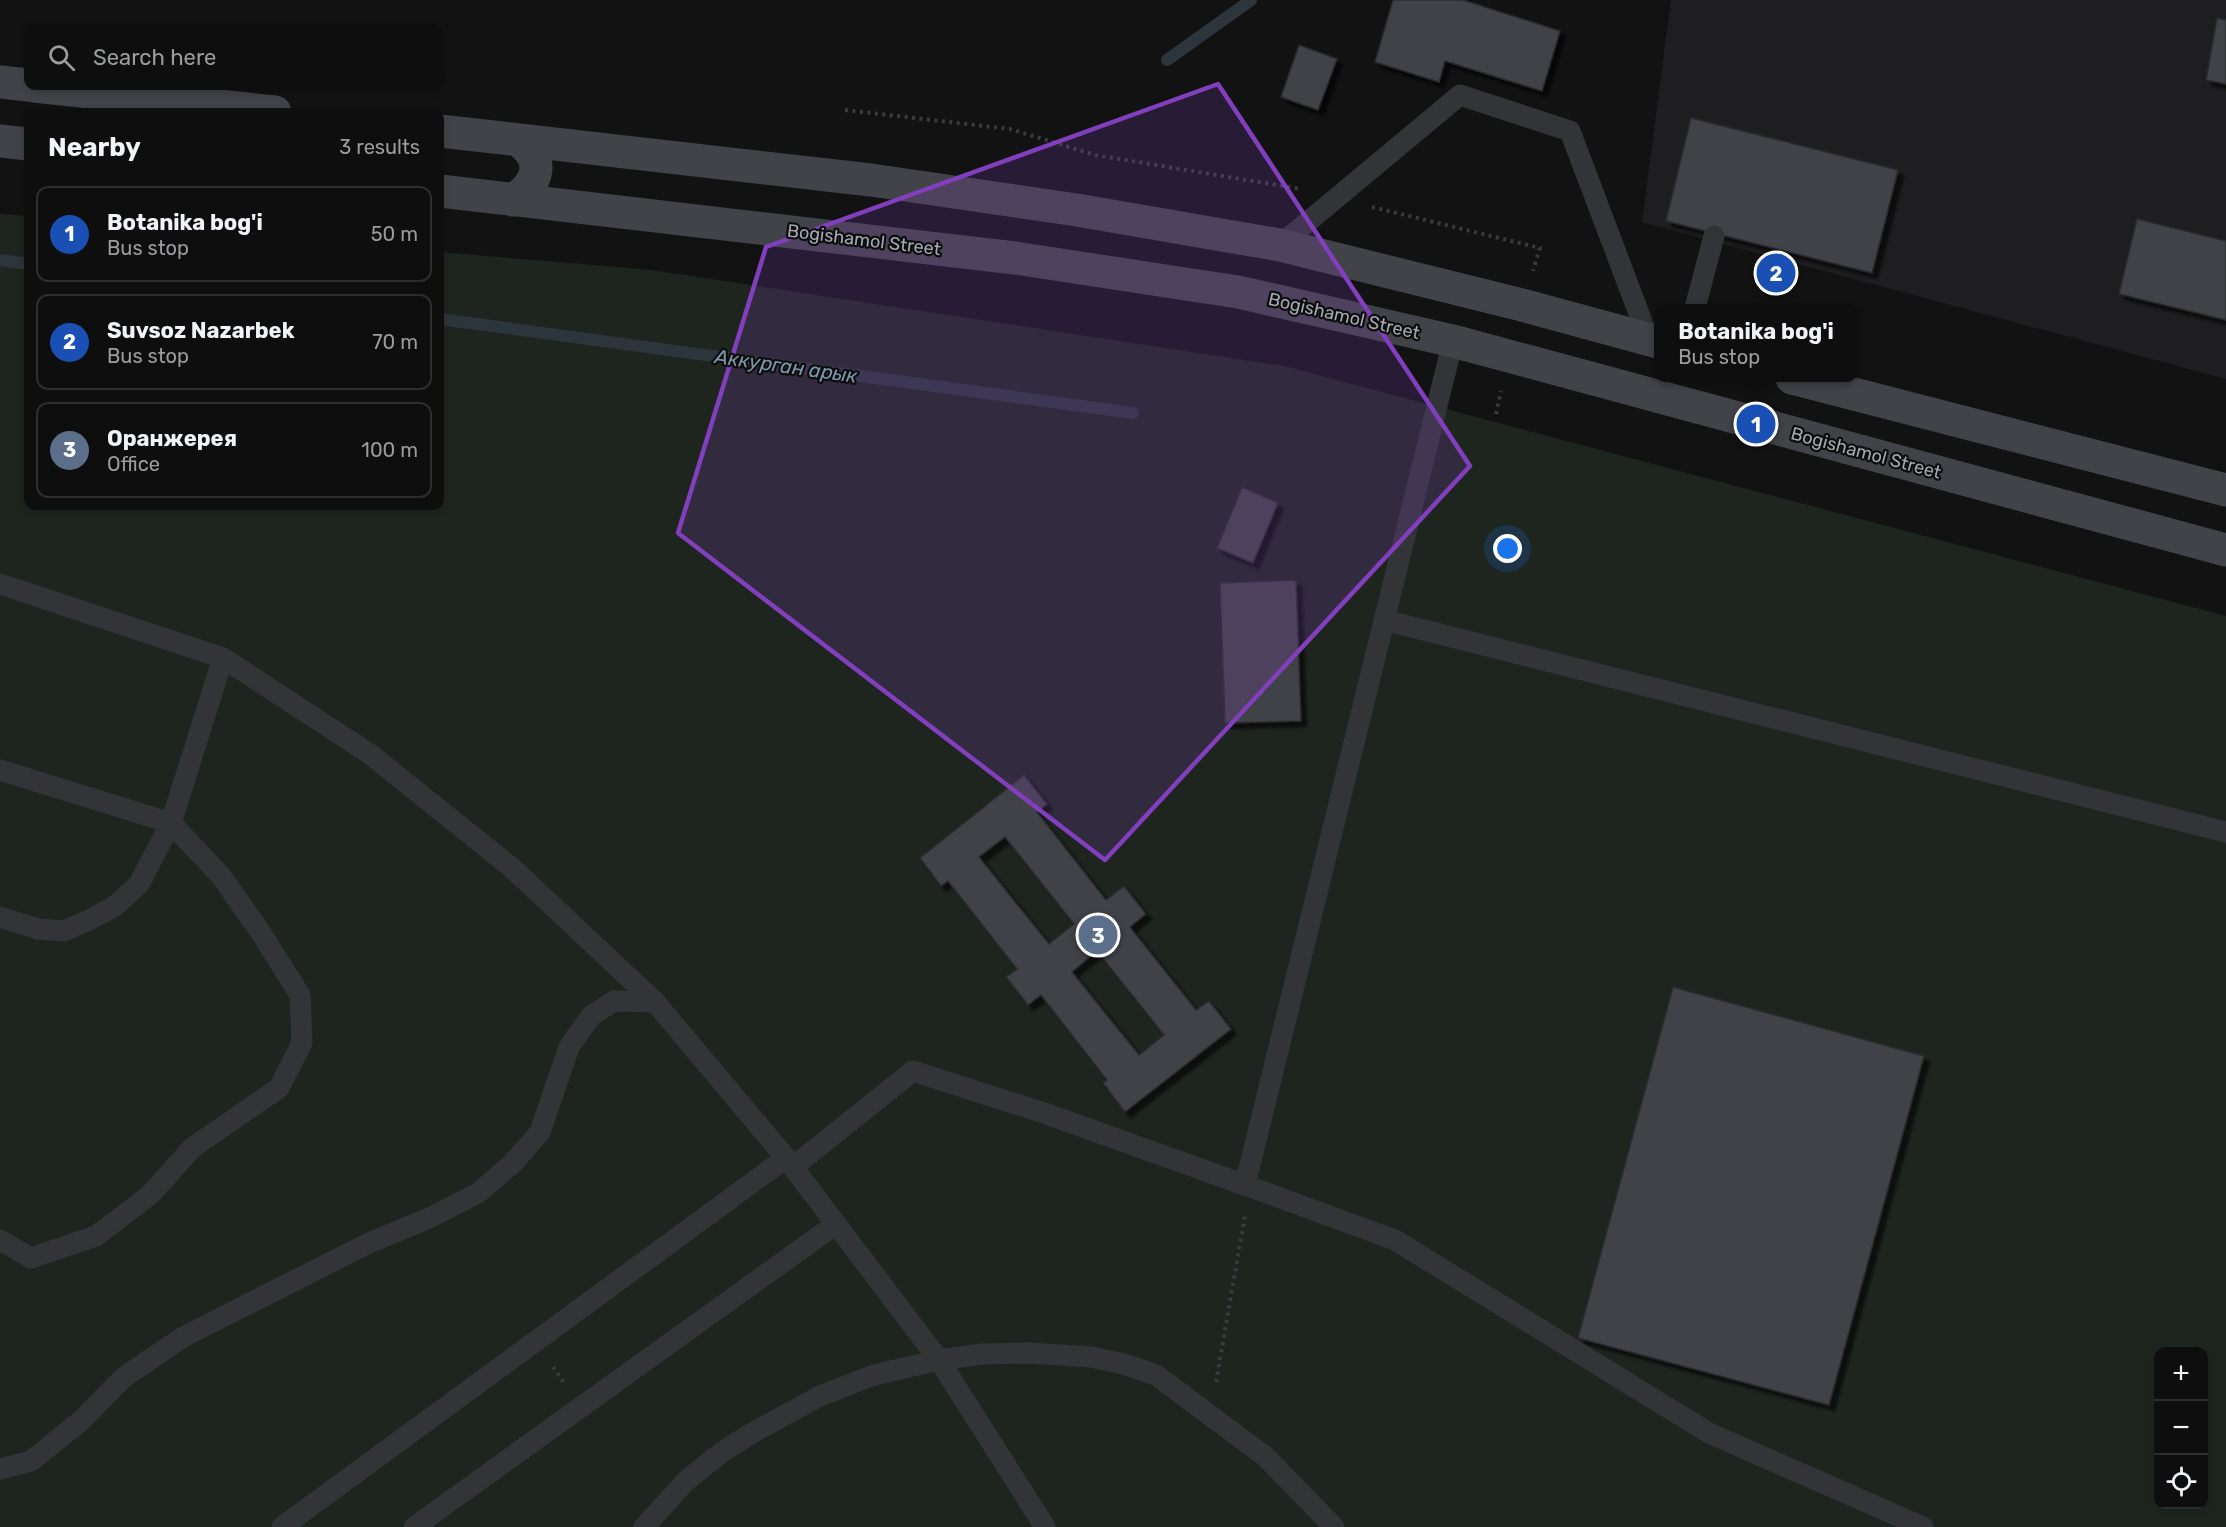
<!DOCTYPE html>
<html lang="en">
<head>
<meta charset="utf-8">
<style>
	:root { --surface:#0e0e0e; --page:#1c1c1c; --text:#f1f3f6; --muted:#9b9c9e; --line:#2e2e2e; --accent:#db2777 }
	body { margin:0; font-family:Rubik,sans-serif; background:var(--page); color:var(--text) }
	.controls { position:absolute; right:18px; bottom:18px; display:grid; overflow:hidden; border-radius:12px; box-shadow:0 3px 9px #0003 }
	.controls button { width:54px; height:54px; display:grid; place-items:center; padding:0; border:0; border-bottom:2px solid var(--line); background:var(--surface); color:var(--text); font:30px sans-serif }
	.you { position:absolute; left:1508px; top:549px; width:21px; height:21px; margin:-15px; border:4px solid #fff; border-radius:50%; background:#1a73e8; box-shadow:0 0 0 9px #1a73e833 }
	.badge { display:grid; place-items:center; width:39px; height:39px; border-radius:50%; background:var(--accent); color:#fff; font-size:20px; font-weight:700 }
	.pin { position:absolute; translate:-50% -50%; border:3px solid #fff; box-shadow:0 2px 6px #0006 }
	.popup { position:absolute; left:1654px; top:304px; width:204px; height:78px; box-sizing:border-box; display:grid; place-content:center; border-radius:12px; background:var(--surface); filter:drop-shadow(0 2px 4px #0005); font-size:20px; white-space:nowrap; color:var(--muted) }
	.popup b { font-size:22px; color:var(--text) }
	.popup::after { content:''; position:absolute; left:50%; top:100%; margin-left:-12px; border:12px solid transparent; border-top-color:var(--surface) }
	.list { margin:0; padding:0; list-style:none }
	h2 { display:flex; justify-content:space-between; align-items:center; height:78px; margin:0; padding:0 24px; font-size:26px }
	h2 small { font-size:20px; font-weight:400; color:var(--muted) }
	.list li { display:grid; grid-template-columns:39px 1fr auto; gap:18px; align-items:center; box-sizing:border-box; height:96px; margin:0 12px 12px; padding:0 12px; border:2px solid var(--line); border-radius:12px }
	.list b { display:block; font-size:22px; white-space:nowrap }
	.list p { margin:0; font-size:20px; white-space:nowrap; color:var(--muted) }
	.list em { font-size:20px; font-style:normal; color:var(--muted) }
	.icon { flex:none; width:33px; height:33px; fill:none; stroke:currentColor; stroke-width:2; stroke-linecap:round; stroke-linejoin:round }
	.map { position:relative; flex:none; width:2226px; height:1527px; overflow:hidden }
	.search { position:absolute; background:var(--surface); box-shadow:0 3px 9px #0003; left:24px; top:24px; width:420px; height:66px; display:flex; align-items:center; gap:15px; box-sizing:border-box; padding:0 21px; border-radius:12px; color:var(--muted); font-size:22px }
	.panel { position:absolute; background:var(--surface); box-shadow:0 3px 9px #0003; left:24px; top:108px; width:420px; height:402px; border-radius:12px }
	.map>svg:first-child { display:block }
	.built { fill:#1e1e20 }
	.green { fill:#1e251f; fill-rule:evenodd }
	.lines { fill:none; stroke-linecap:round; stroke-linejoin:round }
	.stream { stroke:#2c353b; stroke-width:12 }
	.building { fill:#414246; stroke:#2c2c2f; stroke-width:1.5; fill-rule:evenodd; filter:url(#shadow) }
	.path { stroke:#393b3f; stroke-width:4; stroke-dasharray:3 4.5; stroke-linecap:butt }
	.service { stroke:#333438; stroke-width:21 }
	.secondary { stroke:#414348; stroke-width:33 }
	.marked { fill:#813fbd; fill-opacity:0.2; stroke:#813fbd; stroke-width:4.5; stroke-linejoin:round }
	.labels { text-anchor:middle; stroke-width:4.5; stroke-linejoin:round; paint-order:stroke }
	.street-label { font-size:18px; fill:#a4a9b3; stroke:#0d0d0e }
	.water-label { font-size:20px; font-style:italic; fill:#7c98ad; stroke:#0d0d0e }
</style>
</head>
<body>
<div class="map">
<svg width="2226" height="1527" viewBox="0 0 2226 1527">
	<defs>
		<filter id="shadow"><feDropShadow dx="5.5" dy="5.5" stdDeviation="1.5" flood-color="#0009"/></filter>
	</defs>
	<rect width="100%" height="100%" fill="#121213"/>
	<!-- built -->
	<path class="built" d="M1671,0H2226V379L1642,222Z"/>
	<!-- green -->
	<path class="green" d="M0,214L28,216V506H440V252L652,270L1284,366L2226,616V1527H0ZM2158,1352H2204V1504H2158Z"/>
	<g class="lines">
		<!-- stream -->
		<path class="stream" d="M1167,60L1251,0
			M0,260L28,264
			M440,319L1133,413"/>
	</g>
	<!-- building -->
	<path class="building" d="M1393,0H1463L1560,31L1542,91L1445,61L1439,82L1375,62Z
		M2217,18L2226,20V84L2206,80Z
		M1299,45L1337,59L1318,110L1281,97Z
		M1691,118L1898,170L1872,273L1666,221Z
		M2137,219L2226,241V320L2119,294Z
		M1242,487L1278,503L1253,563L1217,548Z
		M1296,580L1301,721L1225,723L1220,583Z
		M1024,775L1047,804L1037,812L1106,900L1124,886L1146,914L1130,927L1196,1010L1209,1001L1231,1029L1125,1112L1103,1083L1107,1080L1041,995L1028,1005L1006,977L1017,969L948,881L941,886L920,858ZM1005,837L1074,924L1049,944L979,857ZM1097,951L1164,1035L1139,1055L1072,972Z
		M1673,987L1924,1056L1829,1405L1578,1338Z"/>
	<g class="lines">
		<!-- path -->
		<path class="path" d="M845,110L1010,129L1095,155L1301,189
			M1372,207L1540,248L1533,271
			M1496,414L1501,391
			M553,1367L564,1383
			M1216,1382L1245,1215"/>
		<!-- service -->
		<path class="service" d="M1280,245L1460,95L1570,131L1649,340
			M1695,308L1714,236
			M0,584L223,658L370,754L511,867L655,1002L786,1158L939,1360L1045,1527
			M1384,620L2226,832
			M0,770L171,823L221,876L261,933L300,995L302,1043L279,1088L192,1148L151,1194L96,1236L31,1258L0,1240
			M0,917L38,929L64,931L89,920L115,906L139,884L171,823L223,658
			M793,1167L913,1071L1044,1113L1245,1185L1453,341
			M1245,1185L1395,1240L1709,1433L1923,1527
			M0,1469L31,1461L82,1420L123,1378L183,1337L369,1243L427,1219L478,1193L512,1164L540,1132L569,1047L591,1016L614,1001L655,1002
			M282,1527L786,1158
			M414,1527L836,1224
			M644,1527L686,1481L722,1452L754,1432L820,1396L874,1375L939,1360L982,1354L1029,1353L1091,1357L1124,1364L1156,1375L1266,1457L1334,1527"/>
		<!-- secondary -->
		<path class="secondary" d="M0,82L28,85
			M34,86L275,112
			M440,131L871,180L1077,210L1280,245L1522,305L1658,342
			M0,141L28,144
			M440,191L1015,258L1238,292L1453,341L2226,550
			M513,200C539,183 546,160 518,140
			M1792,378L2226,490"/>
	</g>
	<!-- marked area -->
	<path class="marked" d="M1218,84L1470,466L1105,860L678,533L766,247Z"/>
	<g class="labels">
		<!-- street labels -->
		<g class="street-label">
			<text transform="translate(864 240) rotate(7)" y="6">Bogishamol Street</text>
			<text transform="translate(1344 316) rotate(13)" y="6">Bogishamol Street</text>
			<text transform="translate(1866 453) rotate(15)" y="6">Bogishamol Street</text>
		</g>
		<!-- water labels -->
		<g class="water-label">
			<text transform="translate(786 366) rotate(8)" y="7">Аккурган арык</text>
		</g>
	</g>
</svg>
<div class="controls">
<button>+</button>
<button>−</button>
<button><svg class="icon" aria-label="locate" viewBox="0 0 24 24"><circle cx="12" cy="12" r="6"/><path d="M12 2v4M12 18v4M2 12h4M18 12h4"/></svg></button>
</div>
<div class="you"></div>
<div class="pin badge" style="left:1756px;top:424px;background:#1a4fb4">1</div>
<div class="popup"><b>Botanika bog'i</b>Bus stop</div>
<div class="pin badge" style="left:1776px;top:273px;background:#1a4fb4">2</div>
<div class="pin badge" style="left:1098px;top:935px;background:#5c6f8a">3</div>
<div class="search"><svg class="icon" aria-label="search" viewBox="0 0 24 24"><circle cx="10" cy="10" r="6"/><path d="M15 15l6 6"/></svg>Search here</div>
<section class="panel">
<h2>Nearby<small>3 results</small></h2>
<ul class="list">
<li><span class="badge" style="background:#1a4fb4">1</span><div><b>Botanika bog'i</b><p>Bus stop</p></div><em>50 m</em></li>
<li><span class="badge" style="background:#1a4fb4">2</span><div><b>Suvsoz Nazarbek</b><p>Bus stop</p></div><em>70 m</em></li>
<li><span class="badge" style="background:#5c6f8a">3</span><div><b>Оранжерея</b><p>Office</p></div><em>100 m</em></li>
</ul>
</section>
</div>
</body>
</html>
